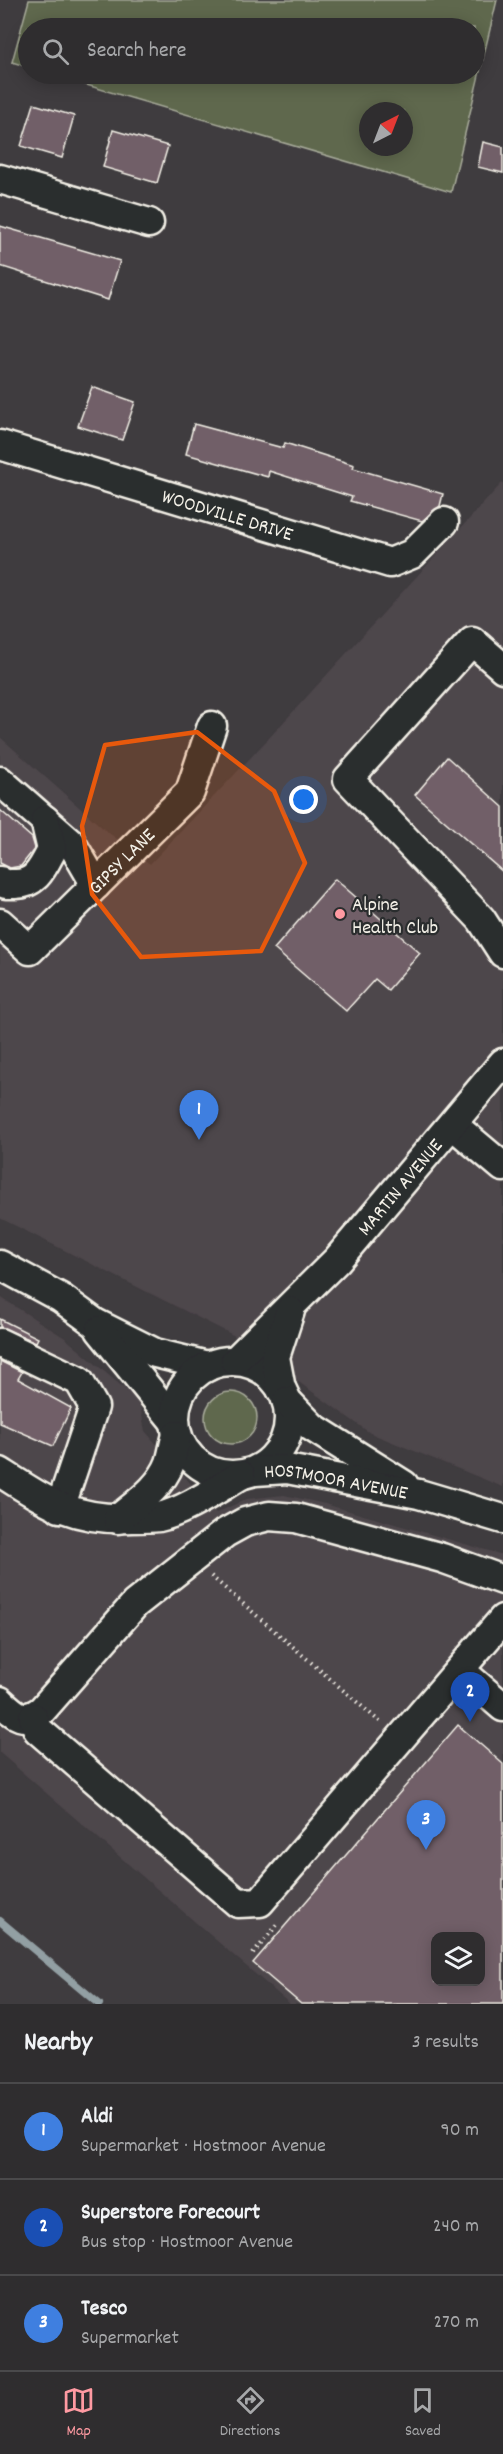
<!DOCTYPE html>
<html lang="en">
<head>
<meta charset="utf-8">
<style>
	:root { --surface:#2f2d2f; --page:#373537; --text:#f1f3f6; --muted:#a7a8aa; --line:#4a494b; --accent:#ff9aa2 }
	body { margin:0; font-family:Dekko,sans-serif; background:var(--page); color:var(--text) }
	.controls { position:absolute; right:18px; bottom:18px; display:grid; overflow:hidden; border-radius:12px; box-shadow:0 3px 15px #0003 }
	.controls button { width:54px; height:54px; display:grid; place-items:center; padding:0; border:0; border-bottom:2px solid var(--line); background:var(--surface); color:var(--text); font:30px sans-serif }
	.compass { position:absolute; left:359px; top:102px; width:54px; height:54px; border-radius:50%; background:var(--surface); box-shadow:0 3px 15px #0003; rotate:42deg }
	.you { position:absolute; left:304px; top:800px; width:21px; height:21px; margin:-15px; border:4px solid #fff; border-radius:50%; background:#1a73e8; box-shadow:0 0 0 9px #1a73e833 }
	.badge { display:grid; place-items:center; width:39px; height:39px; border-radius:50%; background:var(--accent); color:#fff; font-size:20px; font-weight:700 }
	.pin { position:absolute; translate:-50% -50px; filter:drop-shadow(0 2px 3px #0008) }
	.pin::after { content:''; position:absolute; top:32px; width:21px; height:18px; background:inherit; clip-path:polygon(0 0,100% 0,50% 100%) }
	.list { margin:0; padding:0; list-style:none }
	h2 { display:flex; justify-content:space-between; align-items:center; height:78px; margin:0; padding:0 24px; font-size:26px }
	h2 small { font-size:20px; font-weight:400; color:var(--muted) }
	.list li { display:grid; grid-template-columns:39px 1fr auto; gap:18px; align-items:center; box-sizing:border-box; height:96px; padding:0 24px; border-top:2px solid var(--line) }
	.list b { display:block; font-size:22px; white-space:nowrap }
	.list p { margin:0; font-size:20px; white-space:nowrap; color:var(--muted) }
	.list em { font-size:20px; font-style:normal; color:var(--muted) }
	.icon { flex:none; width:33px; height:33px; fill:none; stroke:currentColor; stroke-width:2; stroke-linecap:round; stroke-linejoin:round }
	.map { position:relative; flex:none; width:503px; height:2004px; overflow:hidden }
	.search { position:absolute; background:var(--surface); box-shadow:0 3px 15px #0003; left:18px; right:18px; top:18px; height:66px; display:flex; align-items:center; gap:15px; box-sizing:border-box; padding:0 21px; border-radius:33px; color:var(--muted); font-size:22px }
	.sheet { height:366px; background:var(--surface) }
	nav { display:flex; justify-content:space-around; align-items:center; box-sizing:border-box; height:84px; border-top:2px solid var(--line); background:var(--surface); font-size:16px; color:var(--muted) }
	nav a { display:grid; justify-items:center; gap:3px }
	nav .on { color:var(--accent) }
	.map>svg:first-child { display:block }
	.built { fill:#4e464b; fill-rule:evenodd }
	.green { fill:#5e674e; stroke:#a9ac9b; stroke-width:1.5; fill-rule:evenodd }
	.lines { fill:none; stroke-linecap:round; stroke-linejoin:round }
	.stream { stroke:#929fa3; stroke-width:8 }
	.building { fill:#715f67; stroke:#f4f1e8; stroke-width:1.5; fill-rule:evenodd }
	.minor-casing { stroke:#f4f1e8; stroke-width:33 }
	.path { stroke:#f4f1e8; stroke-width:4; stroke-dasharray:1.5 4.5; stroke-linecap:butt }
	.minor { stroke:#2a2d2e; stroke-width:28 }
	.marked { fill:#e8590c; fill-opacity:0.2; stroke:#e8590c; stroke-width:4.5; stroke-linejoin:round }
	.poi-dot { fill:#ff9aa2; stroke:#2a2d2e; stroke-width:2 }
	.labels { text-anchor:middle; stroke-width:4.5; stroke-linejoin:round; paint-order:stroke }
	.street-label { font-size:20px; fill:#f4f1e8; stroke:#2a2d2e }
	.poi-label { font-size:20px; fill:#f4f1e8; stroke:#2a2d2e; text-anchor:start }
</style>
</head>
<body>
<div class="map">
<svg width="503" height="2004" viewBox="0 0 503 2004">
	<rect width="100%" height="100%" fill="#3f3c3f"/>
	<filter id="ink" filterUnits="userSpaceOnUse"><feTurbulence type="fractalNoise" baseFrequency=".0167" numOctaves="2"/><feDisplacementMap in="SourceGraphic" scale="12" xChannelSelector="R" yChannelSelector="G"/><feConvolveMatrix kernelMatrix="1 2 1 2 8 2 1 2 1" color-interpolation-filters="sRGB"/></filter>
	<g filter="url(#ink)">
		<!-- built -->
		<path class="built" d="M503,482V1487L370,1433L233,1335L0,1218V737L105,830L150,864L270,737Z
			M0,1297L65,1338L139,1401L145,1431L216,1513L247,1499L284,1495L325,1504L503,1555V2004H290L0,1753ZM436,1936H480V1982H436Z"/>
		<!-- green -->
		<path class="green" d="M29,0H497L451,192L49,74H474V28H28V67L12,62ZM368,111H404V147H368Z
			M205 1418a26 26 0 1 1 52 0a26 26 0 1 1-52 0Z"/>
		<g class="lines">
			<!-- stream -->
			<path class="stream" d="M0,1921L99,2004"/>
		</g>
		<!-- building -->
		<path class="building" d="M34,104L74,116L62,158L21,146Z
			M113,130L168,146L157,183L103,167Z
			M483,142L503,147V173L478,167Z
			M0,226L120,261L108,300L0,266Z
			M92,387L135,402L122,440L78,426Z
			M194,424L283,448L285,443L354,465L353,468L443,494L440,506L422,521L350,501L352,497L269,471L268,477L186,454Z
			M447,757L503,807V872L415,795Z
			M0,810L32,838L35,848L21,866L10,868L0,863Z
			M335,879L420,953L388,990L375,979L346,1011L274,949Z
			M0,1319L38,1338L36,1342L0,1327Z
			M0,1361L22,1372L18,1379L71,1408L53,1446L0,1423Z
			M458,1725L503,1764V2004H301L253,1963ZM435,1936H480V1982H435Z"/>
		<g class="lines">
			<defs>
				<g id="minor">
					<path d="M0,179L149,223"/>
					<path id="s1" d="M0,445L390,563L412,554L444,522"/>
					<path d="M503,668L472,641L348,779L481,919L503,953"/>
					<path d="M0,781L72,844L96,885"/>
					<path d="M0,881C5,885 8,884 14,884C36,885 43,867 52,850L45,820"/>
					<path id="s2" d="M0,923L30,950L190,792L212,726"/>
					<path d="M453,1125L503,1167"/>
					<path d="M0,1265L61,1298L95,1323L155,1353L208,1366"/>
					<path d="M100,1330L174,1421"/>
					<path d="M0,1343L79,1381L94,1407L60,1508"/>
					<circle cx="232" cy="1418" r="57"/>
					<path id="s3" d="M235,1361L337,1260L503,1063"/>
					<path d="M281,1389L275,1357L290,1311"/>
					<path d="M287,1401L312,1427L404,1485"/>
					<path id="s4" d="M255,1471L287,1469L419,1494L503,1519"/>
					<path d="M0,1472C47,1502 74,1521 132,1518C141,1518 151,1518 159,1517C186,1511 218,1488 241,1475"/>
					<path d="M118,1519C137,1503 161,1487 170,1463C173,1454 174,1444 177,1435"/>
					<path d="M460,1670L503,1707"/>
					<path d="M0,1701C15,1715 23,1724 42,1710L135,1604L225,1533L245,1522L269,1516L296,1518L442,1558L503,1580"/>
					<path d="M33,1717L38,1730L238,1903L260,1902L503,1619"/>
				</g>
			</defs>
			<!-- minor casing -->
			<use href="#minor" class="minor-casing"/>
			<!-- path -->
			<path class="path" d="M211,1576L380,1722
				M253,1954L277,1925"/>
			<!-- minor -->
			<use href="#minor" class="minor"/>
		</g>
	</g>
	<!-- marked area -->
	<path class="marked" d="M197,732L274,791L305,863L261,951L141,957L92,894L82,826L105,745Z"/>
	<!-- markers -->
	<circle class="poi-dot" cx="340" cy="914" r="6"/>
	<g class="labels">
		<!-- street labels -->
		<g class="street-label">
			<text dy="7" stroke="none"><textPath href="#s1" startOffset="238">WOODVILLE DRIVE</textPath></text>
			<text dy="7" stroke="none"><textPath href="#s2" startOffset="168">GIPSY LANE</textPath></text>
			<text dy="7" stroke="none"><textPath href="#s3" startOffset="240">MARTIN AVENUE</textPath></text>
			<text dy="7" stroke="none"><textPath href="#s4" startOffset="82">HOSTMOOR AVENUE</textPath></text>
		</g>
		<!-- poi labels -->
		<g class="poi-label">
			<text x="352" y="910">Alpine<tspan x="352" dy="23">Health Club</tspan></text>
		</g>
	</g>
</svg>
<div class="controls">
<button><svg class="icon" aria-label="layers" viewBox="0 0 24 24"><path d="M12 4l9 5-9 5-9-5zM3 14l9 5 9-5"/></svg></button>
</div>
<svg class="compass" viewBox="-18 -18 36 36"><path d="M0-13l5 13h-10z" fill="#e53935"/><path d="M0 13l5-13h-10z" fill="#a7a8aa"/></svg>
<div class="you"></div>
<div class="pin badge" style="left:199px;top:1140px;background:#3f7fe0">1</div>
<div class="pin badge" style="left:470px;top:1722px;background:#1a4fb4">2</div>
<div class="pin badge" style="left:426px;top:1850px;background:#3f7fe0">3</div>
<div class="search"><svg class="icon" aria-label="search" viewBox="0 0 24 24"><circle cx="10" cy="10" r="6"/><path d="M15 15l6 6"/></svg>Search here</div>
</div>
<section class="sheet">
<h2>Nearby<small>3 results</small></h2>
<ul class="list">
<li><span class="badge" style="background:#3f7fe0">1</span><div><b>Aldi</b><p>Supermarket · Hostmoor Avenue</p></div><em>90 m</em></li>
<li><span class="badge" style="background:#1a4fb4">2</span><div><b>Superstore Forecourt</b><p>Bus stop · Hostmoor Avenue</p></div><em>240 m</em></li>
<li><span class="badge" style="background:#3f7fe0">3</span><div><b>Tesco</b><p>Supermarket</p></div><em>270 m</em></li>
</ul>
</section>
<nav>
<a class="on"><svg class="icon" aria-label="map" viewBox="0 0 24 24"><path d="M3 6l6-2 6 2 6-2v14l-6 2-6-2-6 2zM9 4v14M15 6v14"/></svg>Map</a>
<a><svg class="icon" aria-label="directions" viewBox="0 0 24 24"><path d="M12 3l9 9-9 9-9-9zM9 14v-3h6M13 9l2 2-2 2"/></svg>Directions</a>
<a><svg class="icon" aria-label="saved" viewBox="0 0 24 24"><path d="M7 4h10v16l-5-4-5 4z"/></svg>Saved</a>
</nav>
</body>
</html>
